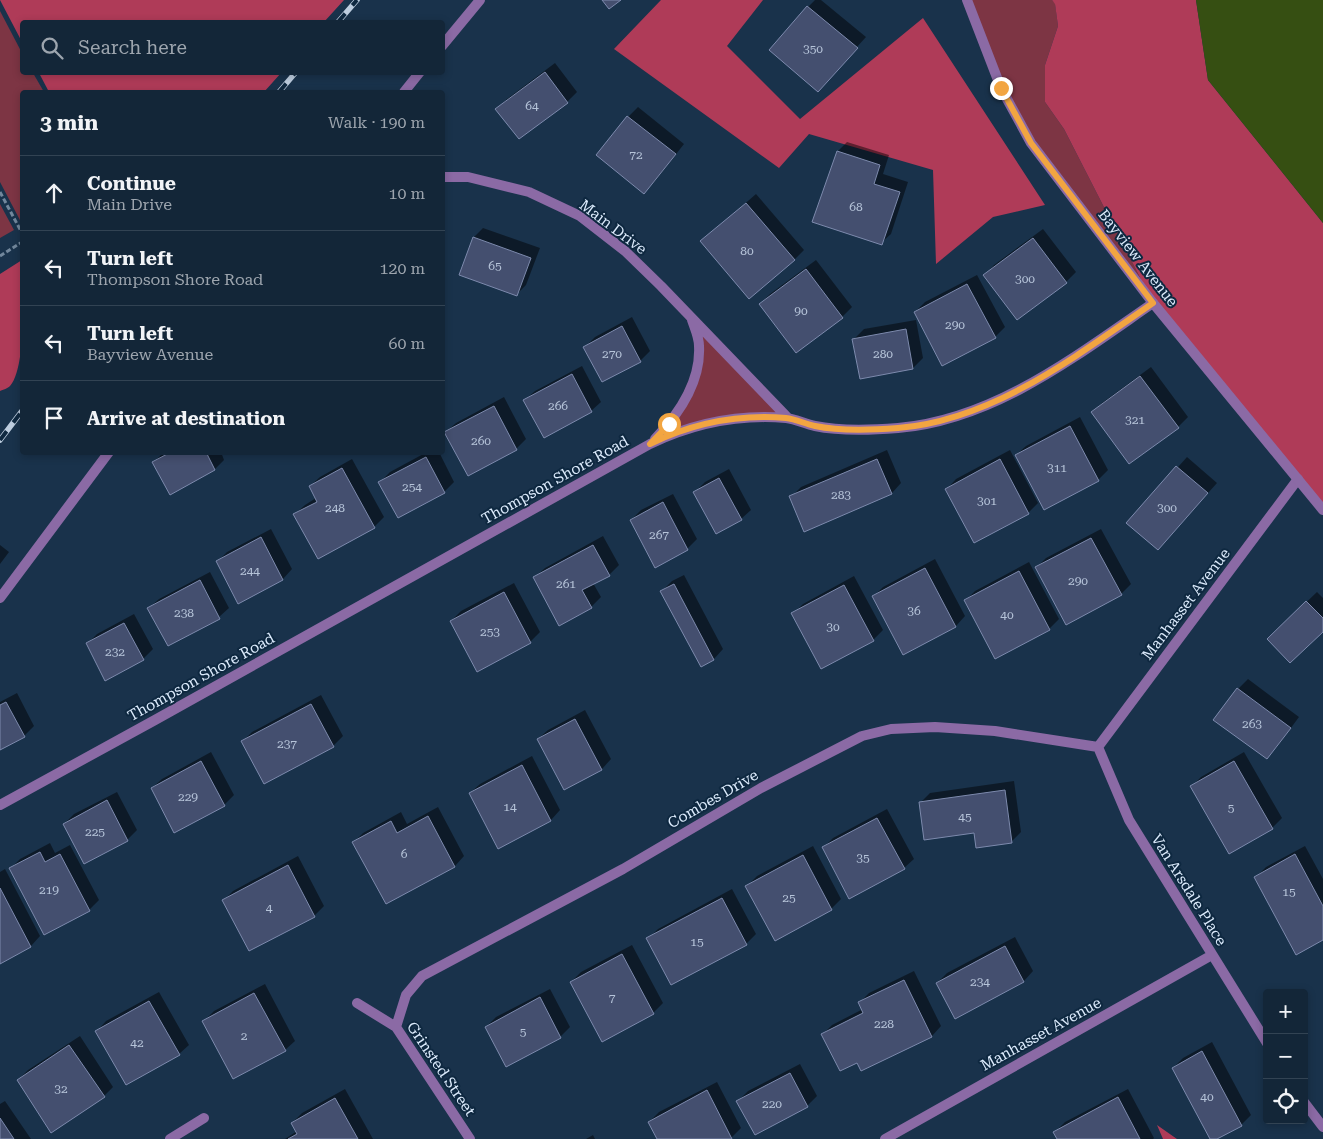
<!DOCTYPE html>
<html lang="en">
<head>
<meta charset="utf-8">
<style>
	:root { --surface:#132638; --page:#1c2e40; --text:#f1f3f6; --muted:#9da5ae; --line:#324353 }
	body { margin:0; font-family:"Roboto Serif",serif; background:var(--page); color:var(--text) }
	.controls { position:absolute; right:15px; bottom:15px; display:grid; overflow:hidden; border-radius:5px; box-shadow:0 2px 8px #0003 }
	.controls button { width:45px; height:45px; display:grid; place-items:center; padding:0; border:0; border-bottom:1px solid var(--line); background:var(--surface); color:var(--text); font:25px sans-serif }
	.stop { position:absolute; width:15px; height:15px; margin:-11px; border:4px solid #f2a541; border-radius:50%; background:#fff }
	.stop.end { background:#f2a541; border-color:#fff; box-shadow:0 1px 5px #0008 }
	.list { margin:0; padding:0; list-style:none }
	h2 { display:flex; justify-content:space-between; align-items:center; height:65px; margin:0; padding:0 20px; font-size:21px }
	h2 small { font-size:16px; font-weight:400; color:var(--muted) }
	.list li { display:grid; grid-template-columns:32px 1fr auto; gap:15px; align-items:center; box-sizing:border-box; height:75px; padding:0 20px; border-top:1px solid var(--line) }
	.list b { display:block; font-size:19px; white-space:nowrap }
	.list p { margin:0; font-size:16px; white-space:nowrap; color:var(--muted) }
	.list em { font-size:16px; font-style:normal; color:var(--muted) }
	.icon { flex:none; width:28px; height:28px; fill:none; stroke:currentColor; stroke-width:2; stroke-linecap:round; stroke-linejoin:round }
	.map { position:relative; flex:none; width:1323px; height:1139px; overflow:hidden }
	.search { position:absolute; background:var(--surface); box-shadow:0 2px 8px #0003; left:20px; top:20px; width:425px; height:55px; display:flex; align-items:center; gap:12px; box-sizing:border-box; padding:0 18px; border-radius:5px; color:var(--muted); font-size:19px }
	.panel { position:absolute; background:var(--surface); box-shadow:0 2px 8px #0003; left:20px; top:90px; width:425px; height:365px; border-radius:5px }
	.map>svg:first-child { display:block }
	.green { fill:#7d3544 }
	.forest { fill:#af3b58 }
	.water { fill:#364f12 }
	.shadow { fill:#0007 }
	.building { fill:#444f6f; stroke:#7d8aad }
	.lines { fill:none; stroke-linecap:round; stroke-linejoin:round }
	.path { stroke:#72879c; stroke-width:3; stroke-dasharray:5 2.5; stroke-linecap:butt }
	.minor { stroke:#8b6aa5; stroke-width:10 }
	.tertiary { stroke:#8b6aa5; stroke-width:10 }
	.rail-casing { stroke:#bdcddf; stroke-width:5.5 }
	.rail { stroke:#0e2840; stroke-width:4; stroke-dasharray:11; stroke-linecap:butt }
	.route { stroke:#f2a541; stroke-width:6 }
	.labels { text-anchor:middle; stroke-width:4; stroke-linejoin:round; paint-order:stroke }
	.number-label { font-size:12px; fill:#b6c4d9 }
	.street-label { font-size:15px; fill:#dcebfc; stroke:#0e2840 }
</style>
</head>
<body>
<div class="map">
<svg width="1323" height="1139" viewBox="0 0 1323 1139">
	<rect width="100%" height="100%" fill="#19324b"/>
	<!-- green -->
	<path class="green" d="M967,0H1052L1055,3L1058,26L1045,65V102L1064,129L1153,303L1031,143L1001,88Z
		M0,11L22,53V72L33,73L44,92H22V224L0,182Z
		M0,204L14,230L0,238Z
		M691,317L788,418L764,417L670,435L669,424L699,359Z"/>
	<!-- forest -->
	<path class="forest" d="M0,0H344L324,22H22V42Z
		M661,0H763L727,46L800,119L923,18L1045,205L993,217L936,264L933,170L809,134L779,168L614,49Z
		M1052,0H1196L1208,80L1323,223V510L1153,303L1064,129L1045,102V65L1058,26L1055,4Z
		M39,73H38H281L264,92H49Z
		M22,260C23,286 27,367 10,386C8,388 3,390 0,391V274Z
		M1157,1125L1177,1139H1163Z"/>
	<!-- water -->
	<path class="water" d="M1196,0H1323V223L1208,80Z"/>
	<!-- shadow -->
	<path class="shadow" d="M815,0H821L866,37L827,80L808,7Z
		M555,63L577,92L567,102L519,138L497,109L507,99Z
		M638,107L684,144L654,182L644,192L598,155L628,117Z
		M847,142L889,155L883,174L908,182L891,234L881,243L838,151Z
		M756,194L804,250L794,260L702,241Z
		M483,228L540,248L526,285L517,294L474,237Z
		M1043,229L1076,272L1066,282L985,275L994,265Z
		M816,260L852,307L842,317L760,304L770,294Z
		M977,275L1005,327L995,337L915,312L925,302Z
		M632,317L650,351L640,361L585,347L595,337Z
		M916,320L923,358L913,368L854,339L864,329Z
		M582,366L601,402L591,411L525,400L535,391Z
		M1151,367L1188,417L1178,427L1092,413L1102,403Z
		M504,397L526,439L516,449L446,432L456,423Z
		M1080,417L1108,470L1098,480L1045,508L1016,455L1026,446Z
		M887,450L901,483L892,493L791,497L801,487Z
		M1010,450L1038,503L1028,513L975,541L947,489L956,479Z
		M164,452H221L224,460L215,469L154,462Z
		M427,452H439L454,482L444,492L398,516L380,482L390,472Z
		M1187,457L1217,483L1158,549L1128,523Z
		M352,459L384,517L374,527L295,514L305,505L316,498L310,486L320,477Z
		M729,469L751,510L741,519L695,492L705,482Z
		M673,494L697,539L687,549L631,520L641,510Z
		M271,529L292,569L283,579L239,602L217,562L227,552Z
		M1101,529L1131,584L1121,594L1036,568L1046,558Z
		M603,536L619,565L609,575L593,583L601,597L591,607L535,577L545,568Z
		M0,545L9,552L0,564Z
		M935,559L965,616L956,626L904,653L873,597L883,587Z
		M1029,562L1059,619L1049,629L996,657L965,601L975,591Z
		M210,572L229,608L219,617L149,608L159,599Z
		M684,575L723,649L714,659L662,591L672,581Z
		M854,576L883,630L873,640L793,614L803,604Z
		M514,583L540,632L530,642L451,621L461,611Z
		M1317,592L1323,598V630L1268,639Z
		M134,614L153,649L143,659L87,644L97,634Z
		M1248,679L1299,717L1276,748L1267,757L1238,689Z
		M17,693L34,726L24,736L0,749V702Z
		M321,695L343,736L333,746L242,742L252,732Z
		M585,710L611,759L602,769L564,788L538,739L548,730Z
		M211,752L234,795L224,805L152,788L162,779Z
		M1244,752L1282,818L1272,828L1191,787L1201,777Z
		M532,756L560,810L551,820L499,847L470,793L480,784Z
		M1014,781L1021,832L1011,842L975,831L920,803L930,793Z
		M117,792L137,830L127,840L64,824L74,814Z
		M438,807L464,856L455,866L386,903L353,843L363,833L401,812L407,824Z
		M887,809L914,859L904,868L823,848L833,838Z
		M50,843L55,853L70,845L99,900L89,910L10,869L20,859Z
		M813,846L841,899L831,909L747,886L757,876Z
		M1305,846L1323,879V938L1256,877L1266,867Z
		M298,856L324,906L314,916L224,900L233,891Z
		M5,869L40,936L31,946L0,962V872Z
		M732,889L756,934L746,944L648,939L658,929Z
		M1015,937L1033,971L1024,981L956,1017L937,983L947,973Z
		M632,945L663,1003L653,1013L571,982L581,972Z
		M914,971L941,1026L932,1036L862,1069L858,1061L823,1034L832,1025L863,1009L860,1002L869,993Z
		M265,984L295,1041L285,1050L204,1021L214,1011Z
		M550,989L570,1027L560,1037L507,1065L486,1027L496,1017Z
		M159,992L189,1045L179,1054L97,1031L106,1021Z
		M80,1036L113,1087L104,1096L18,1080L28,1070Z
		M1212,1042L1251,1115L1241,1125L1214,1139H1211L1173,1068L1183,1058Z
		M800,1064L817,1096L807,1106L738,1101L748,1091Z
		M717,1082L741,1128L732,1137L729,1139H658L649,1122L659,1112Z
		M345,1089L373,1139H285L297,1131L292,1123L302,1113Z
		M1128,1089L1154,1138L1153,1139H1059L1055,1132L1065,1122Z
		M5,1101L31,1139H0V1104Z
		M593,1135L595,1139H586Z"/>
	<!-- building -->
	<path class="building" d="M602,0H621L609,9Z
		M807,6L858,48L818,92L769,50Z
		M545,72L568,103L519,139L495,109Z
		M627,116L676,154L644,194L596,155Z
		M837,151L880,165L874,184L900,192L882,245L812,222Z
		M746,203L795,260L749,299L700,241Z
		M473,237L531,258L517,296L459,275Z
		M1033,238L1067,283L1017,320L983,275Z
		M806,269L843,318L796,353L759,304Z
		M967,284L996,338L942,366L914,312Z
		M622,326L641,362L602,382L583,347Z
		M906,329L913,369L860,379L852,339Z
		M572,374L592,412L544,438L523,400Z
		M1140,376L1179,428L1129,464L1091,412Z
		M494,406L517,450L468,476L444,432Z
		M1070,426L1099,481L1044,510L1015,455Z
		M171,452H206L215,470L170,495L152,462Z
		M426,457L445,493L398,518L378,482Z
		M877,459L892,494L804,532L789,496Z
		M1000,459L1029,514L974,543L945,489Z
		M1176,466L1208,493L1158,550L1126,523Z
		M342,468L375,528L318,559L293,514L317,502L309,486Z
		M719,478L742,520L716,534L693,492Z
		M663,502L688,550L655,568L630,520Z
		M261,537L283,580L238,604L216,561Z
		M1091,538L1122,595L1066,625L1035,567Z
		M593,545L610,576L582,590L592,608L559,626L533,577Z
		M925,568L956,627L903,655L872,596Z
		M1019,571L1050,630L995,659L964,600Z
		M200,580L220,619L168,646L147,608Z
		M674,584L714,660L701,667L660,591Z
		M844,585L874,641L821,669L791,613Z
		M504,592L531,643L477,672L450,621Z
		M1306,601L1323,618V632L1290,663L1267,639Z
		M124,623L144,660L105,681L86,643Z
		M1237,688L1291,728L1267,759L1213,720Z
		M6,702L25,737L0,750V705Z
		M311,704L334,747L264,784L241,741Z
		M575,719L602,770L564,790L537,739Z
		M201,761L225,806L174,833L151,788Z
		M1234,761L1273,829L1229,854L1190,786Z
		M522,765L551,821L498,849L469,793Z
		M1005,790L1012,843L976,848L974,833L924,840L919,802Z
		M107,800L128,841L84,864L63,824Z
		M428,816L455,867L386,904L352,842L391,821L397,833Z
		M877,818L905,869L849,899L822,847Z
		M40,852L45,862L60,854L90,911L44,935L9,868Z
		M1295,854L1323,906V940L1296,955L1254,877Z
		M803,855L832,910L775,941L745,886Z
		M288,865L315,917L249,951L222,900Z
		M0,888L31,947L0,964Z
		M722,898L747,945L671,985L646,938Z
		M1005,946L1024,982L955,1019L936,983Z
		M622,954L654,1014L602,1042L570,982Z
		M904,980L932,1037L861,1071L857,1063L840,1071L821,1034L863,1013L858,1002Z
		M254,993L286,1051L233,1079L202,1021Z
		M540,997L561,1038L506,1067L485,1027Z
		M149,1001L180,1055L126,1085L95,1031Z
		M69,1045L105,1097L51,1133L17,1080Z
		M1202,1051L1242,1126L1217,1139H1210L1172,1068Z
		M790,1073L808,1107L755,1135L736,1101Z
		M707,1090L732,1139H657L648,1122Z
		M1118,1097L1140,1139H1057L1053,1132Z
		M335,1098L358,1139H288L297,1134L291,1123Z
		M0,1118L14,1139H0Z"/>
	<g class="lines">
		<!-- path -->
		<path class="path" d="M0,192L22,233
			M0,256L22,242"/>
		<!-- minor -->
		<path class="minor" d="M442,46L480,0
			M404,92L420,72
			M442,177H468L529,192L580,216L625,251L661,286L788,418
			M655,439C678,415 701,382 699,346C699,337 695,329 692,320
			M0,598L109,452
			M1098,747L1129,820L1267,1043
			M1098,747L1298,479
			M0,805L155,720L650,444C694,423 738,414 786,418C796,419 805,424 815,426C839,431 873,430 898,428C994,420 1076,356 1153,303
			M357,1003L396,1027L470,1139
			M396,1027L406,995L422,976L623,869L761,788L862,736L891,729L935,727L995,731L1098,747
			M1304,1102L1323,1127
			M170,1139L204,1118
			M885,1139L1212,955"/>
		<!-- tertiary -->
		<path class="tertiary" d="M967,0L1001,88L1031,143L1153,303L1323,510"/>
		<defs>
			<path id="rail" d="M338,22L357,0
				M279,92L296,72
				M0,440L22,411"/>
		</defs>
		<!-- rail casing -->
		<use href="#rail" class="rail-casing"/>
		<!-- rail -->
		<use href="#rail" class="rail"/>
	</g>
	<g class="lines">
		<!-- route -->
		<path class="route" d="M669,424L650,444C693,423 738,414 786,418C796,419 805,424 815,426C839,431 873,430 898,428C994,420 1076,356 1153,303L1031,143L1001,88"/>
	</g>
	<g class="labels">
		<!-- number labels -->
		<g class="number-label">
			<text x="813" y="53">350</text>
			<text x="532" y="110">64</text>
			<text x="636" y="159">72</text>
			<text x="856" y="211">68</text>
			<text x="747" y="255">80</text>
			<text x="495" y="270">65</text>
			<text x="1025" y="283">300</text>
			<text x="801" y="315">90</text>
			<text x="955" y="329">290</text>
			<text x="612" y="358">270</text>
			<text x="883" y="358">280</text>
			<text x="558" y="410">266</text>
			<text x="1135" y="424">321</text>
			<text x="481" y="445">260</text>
			<text x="1057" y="472">311</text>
			<text x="412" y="491">254</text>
			<text x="841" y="499">283</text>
			<text x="987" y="505">301</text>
			<text x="335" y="512">248</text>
			<text x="1167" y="512">300</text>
			<text x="659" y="539">267</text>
			<text x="250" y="575">244</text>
			<text x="1078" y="585">290</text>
			<text x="566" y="588">261</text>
			<text x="914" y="615">36</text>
			<text x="184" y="617">238</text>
			<text x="1007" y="619">40</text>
			<text x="833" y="631">30</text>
			<text x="490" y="636">253</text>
			<text x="115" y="656">232</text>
			<text x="1252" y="728">263</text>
			<text x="287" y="748">237</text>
			<text x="188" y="801">229</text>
			<text x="510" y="811">14</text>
			<text x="1231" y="812">5</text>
			<text x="965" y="821">45</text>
			<text x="95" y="836">225</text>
			<text x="404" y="858">6</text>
			<text x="863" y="862">35</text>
			<text x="49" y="894">219</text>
			<text x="1289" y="896">15</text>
			<text x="789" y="902">25</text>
			<text x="269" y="912">4</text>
			<text x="697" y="946">15</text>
			<text x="980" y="986">234</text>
			<text x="612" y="1002">7</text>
			<text x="884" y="1028">228</text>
			<text x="523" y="1036">5</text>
			<text x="244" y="1040">2</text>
			<text x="137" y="1047">42</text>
			<text x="61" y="1093">32</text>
			<text x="1207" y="1101">40</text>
			<text x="772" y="1108">220</text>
		</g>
		<!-- street labels -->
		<g class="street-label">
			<text transform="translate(613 227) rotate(37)" y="5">Main Drive</text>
			<text transform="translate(1138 258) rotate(52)" y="5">Bayview Avenue</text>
			<text transform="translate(555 480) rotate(-29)" y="5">Thompson Shore Road</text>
			<text transform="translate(1186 604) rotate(-53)" y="5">Manhasset Avenue</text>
			<text transform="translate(201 677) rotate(-29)" y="5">Thompson Shore Road</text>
			<text transform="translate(713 799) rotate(-30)" y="5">Combes Drive</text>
			<text transform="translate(1189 890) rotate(58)" y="5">Van Arsdale Place</text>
			<text transform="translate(1041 1034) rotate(-29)" y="5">Manhasset Avenue</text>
			<text transform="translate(441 1069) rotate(56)" y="5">Grinsted Street</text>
		</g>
	</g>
</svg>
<div class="controls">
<button>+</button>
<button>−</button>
<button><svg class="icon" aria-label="locate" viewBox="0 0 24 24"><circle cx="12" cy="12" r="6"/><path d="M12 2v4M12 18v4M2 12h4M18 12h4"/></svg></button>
</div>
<div class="stop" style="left:669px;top:424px"></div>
<div class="stop end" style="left:1001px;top:88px"></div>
<div class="search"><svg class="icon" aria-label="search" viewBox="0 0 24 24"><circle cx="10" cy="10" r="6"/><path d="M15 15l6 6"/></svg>Search here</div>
<section class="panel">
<h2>3 min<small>Walk · 190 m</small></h2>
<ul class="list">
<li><svg class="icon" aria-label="ahead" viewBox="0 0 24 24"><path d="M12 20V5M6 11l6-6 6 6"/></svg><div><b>Continue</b><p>Main Drive</p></div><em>10 m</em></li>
<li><svg class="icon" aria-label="left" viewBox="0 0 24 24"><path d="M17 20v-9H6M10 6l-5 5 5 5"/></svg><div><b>Turn left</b><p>Thompson Shore Road</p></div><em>120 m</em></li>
<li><svg class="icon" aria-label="left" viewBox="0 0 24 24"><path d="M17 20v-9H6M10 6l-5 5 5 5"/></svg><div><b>Turn left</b><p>Bayview Avenue</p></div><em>60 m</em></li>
<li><svg class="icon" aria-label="arrive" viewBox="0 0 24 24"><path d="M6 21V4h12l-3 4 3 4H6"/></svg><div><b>Arrive at destination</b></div></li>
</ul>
</section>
</div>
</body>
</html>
